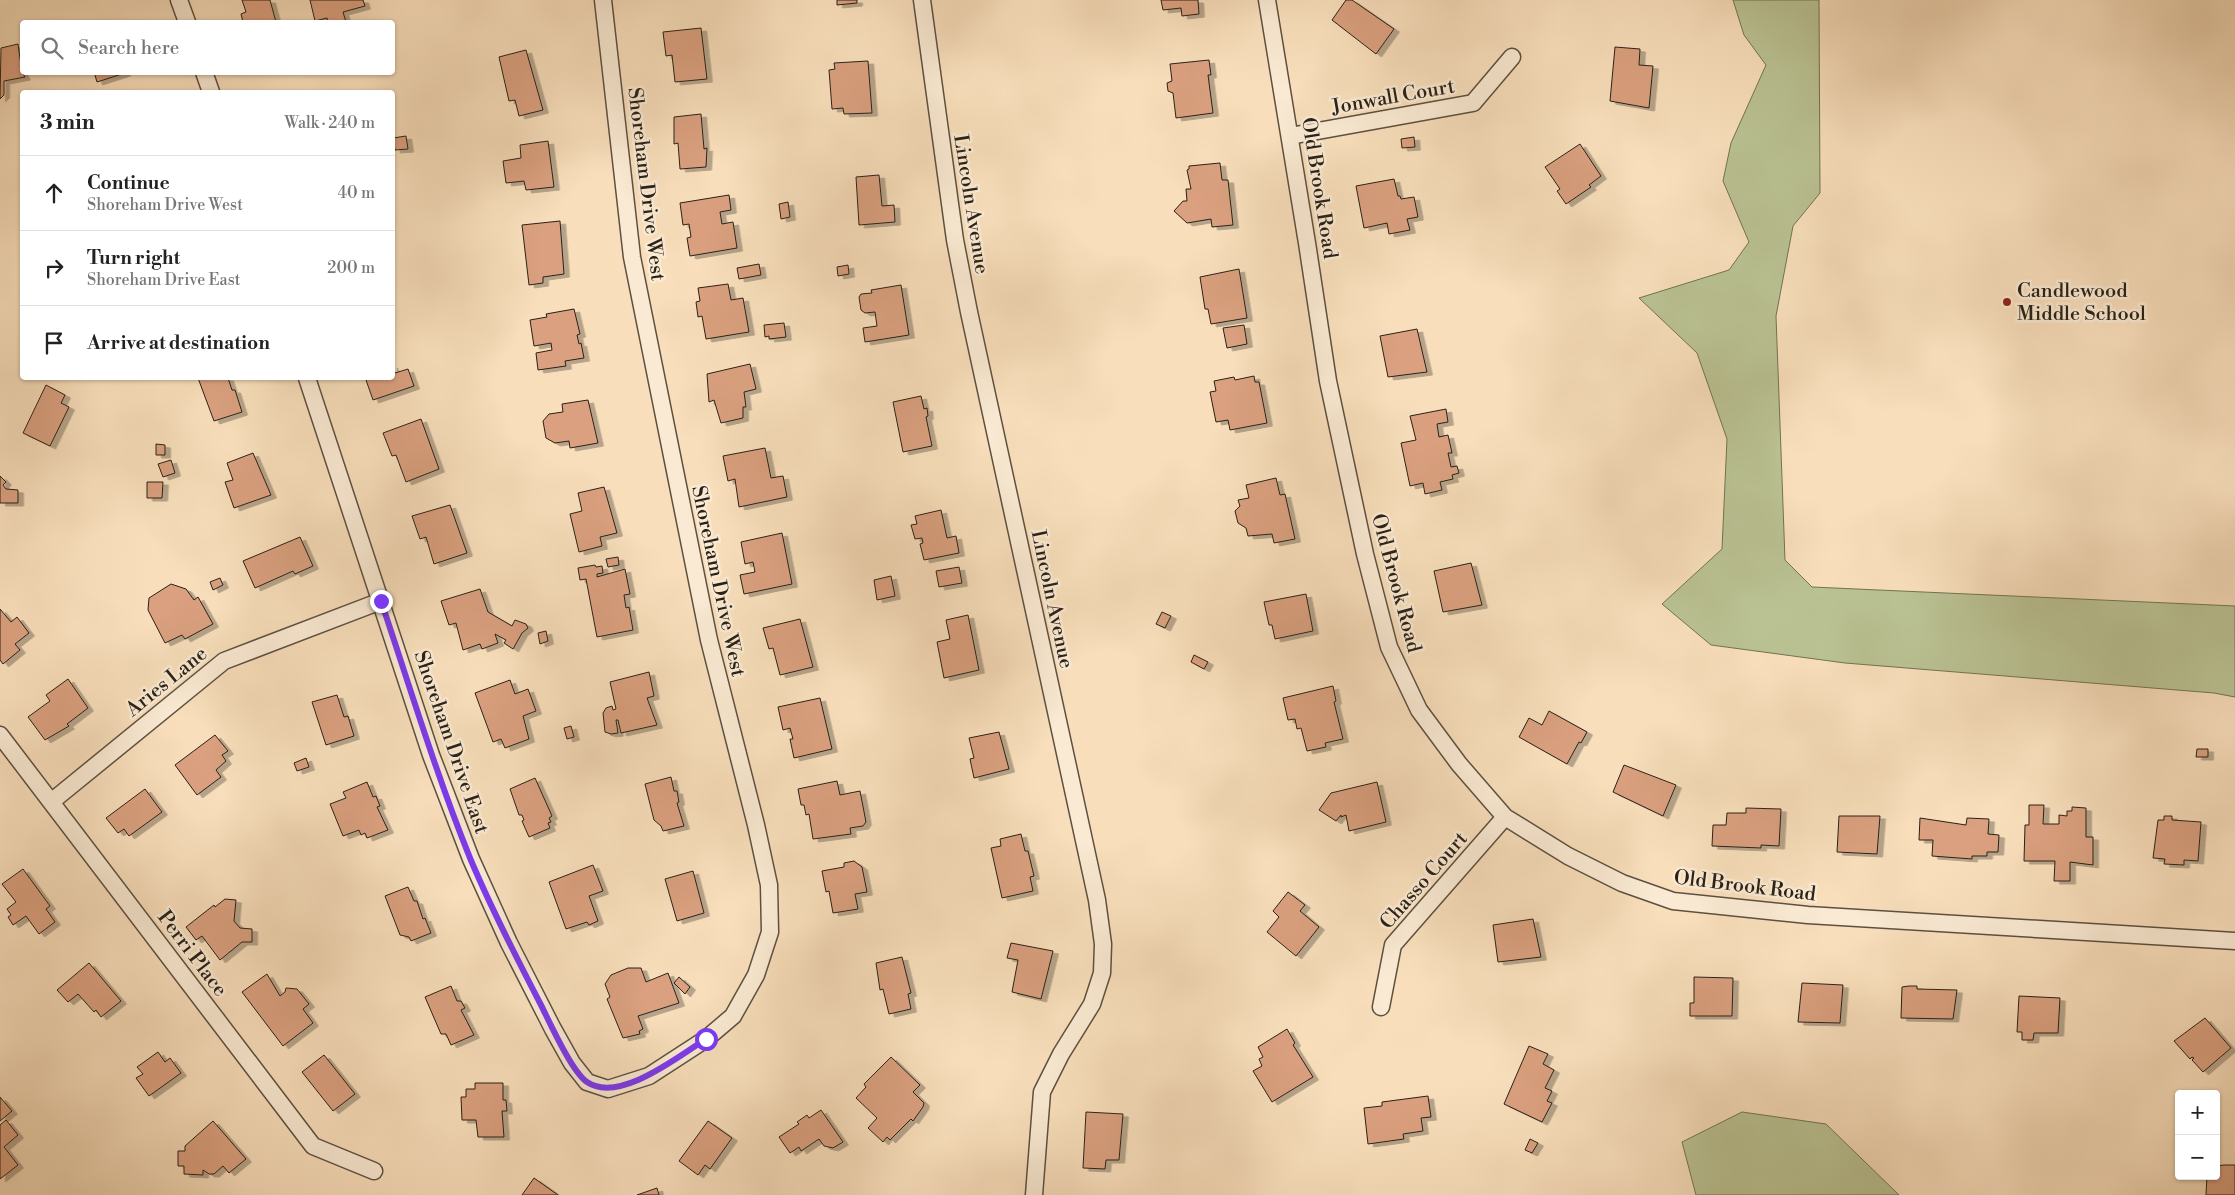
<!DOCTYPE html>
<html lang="en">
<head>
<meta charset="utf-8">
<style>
	:root { --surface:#fff; --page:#f6f6f6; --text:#222; --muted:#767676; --line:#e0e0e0 }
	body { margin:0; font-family:"Libre Bodoni",serif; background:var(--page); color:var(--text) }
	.controls { position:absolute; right:15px; bottom:15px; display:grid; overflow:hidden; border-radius:5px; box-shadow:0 1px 4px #0004 }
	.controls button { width:45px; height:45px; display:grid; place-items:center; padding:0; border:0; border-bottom:1px solid var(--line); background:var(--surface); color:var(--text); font:25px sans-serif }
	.stop { position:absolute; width:15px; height:15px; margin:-11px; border:4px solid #7c3aed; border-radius:50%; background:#fff }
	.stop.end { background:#7c3aed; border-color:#fff; box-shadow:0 1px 5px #0008 }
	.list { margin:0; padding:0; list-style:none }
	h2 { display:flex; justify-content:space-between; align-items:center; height:65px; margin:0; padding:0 20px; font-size:21px }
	h2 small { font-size:16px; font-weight:400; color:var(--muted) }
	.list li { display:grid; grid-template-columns:32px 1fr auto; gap:15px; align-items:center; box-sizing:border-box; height:75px; padding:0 20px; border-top:1px solid var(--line) }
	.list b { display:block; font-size:19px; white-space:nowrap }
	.list p { margin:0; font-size:16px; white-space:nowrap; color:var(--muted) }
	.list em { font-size:16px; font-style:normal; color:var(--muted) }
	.icon { flex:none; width:28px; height:28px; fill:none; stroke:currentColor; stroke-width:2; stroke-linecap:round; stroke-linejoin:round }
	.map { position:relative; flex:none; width:2235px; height:1195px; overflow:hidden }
	.search { position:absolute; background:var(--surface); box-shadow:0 1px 4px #0004; left:20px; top:20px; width:375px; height:55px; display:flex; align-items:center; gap:12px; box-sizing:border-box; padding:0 18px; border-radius:5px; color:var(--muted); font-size:19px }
	.panel { position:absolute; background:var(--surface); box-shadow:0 1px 4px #0004; left:20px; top:90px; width:375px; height:290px; border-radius:5px }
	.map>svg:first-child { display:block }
	.green { fill:#bac293; stroke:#727255 }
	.building { fill:#daa07f; stroke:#292117; filter:url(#shadow) }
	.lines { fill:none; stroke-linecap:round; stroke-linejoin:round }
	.street-casing { stroke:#5d5040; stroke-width:19 }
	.street { stroke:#faead3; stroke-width:16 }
	.route { stroke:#7c3aed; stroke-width:6 }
	.poi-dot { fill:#8f2418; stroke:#faead3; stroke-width:2 }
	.labels { text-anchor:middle; stroke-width:5; stroke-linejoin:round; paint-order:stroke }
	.street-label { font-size:20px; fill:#292117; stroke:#faead3 }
	.poi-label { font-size:20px; fill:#292117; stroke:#faead3; text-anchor:start }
</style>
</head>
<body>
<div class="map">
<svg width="2235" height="1195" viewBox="0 0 2235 1195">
	<defs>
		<filter id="shadow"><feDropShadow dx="5.5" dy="3" stdDeviation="0" flood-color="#0004"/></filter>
	</defs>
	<rect width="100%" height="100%" fill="#f8debb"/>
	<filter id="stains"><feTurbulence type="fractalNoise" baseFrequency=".004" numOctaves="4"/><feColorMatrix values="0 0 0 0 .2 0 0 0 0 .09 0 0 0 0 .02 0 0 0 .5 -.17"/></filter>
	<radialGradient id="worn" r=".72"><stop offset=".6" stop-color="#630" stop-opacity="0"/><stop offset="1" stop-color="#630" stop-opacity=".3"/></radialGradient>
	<!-- green -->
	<path class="green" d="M1733,0H1819L1820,193L1793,226L1776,316L1785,560L1812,587L2235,606V697L2214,693L1845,663L1711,645L1662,604L1722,549L1727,439L1697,353L1639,298L1729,270L1749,242L1723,181L1731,143L1766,65L1744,35Z
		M1742,1112L1826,1124L1899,1195H1696L1682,1142Z"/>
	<!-- building -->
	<path class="building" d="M242,0H270L276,22H243L241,14L246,12Z
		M310,0H363L365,6L343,12L346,22H328L327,18L315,21Z
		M837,0H857V3L837,5Z
		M1161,0H1198L1199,14L1182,16L1181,8L1163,10Z
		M1346,0H1352L1394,29L1376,54L1332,20Z
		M701,28L707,79L675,82L672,55L666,56L663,32Z
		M18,44L22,72L25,77L4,81V95L0,99L1,48Z
		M1615,47L1640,49L1639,65L1653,66L1649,108L1610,101Z
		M526,50L543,110L519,116L515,100L509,101L499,57Z
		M1209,60L1211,75H1208L1213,113L1176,118L1173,93L1168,91L1167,83L1172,81L1170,64Z
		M868,61L872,113L844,114L843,108L832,109L829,70L835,69L834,63Z
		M94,72H125V73L97,82Z
		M701,114L704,149L707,148L706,167L680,169L678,143L674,144V117Z
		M406,136L408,149L395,150L393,138Z
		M1414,137L1415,147L1402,148L1401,139Z
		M548,141L554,187L526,190L524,181L506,183L503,161L521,158L520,145Z
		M1580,144L1601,176L1589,185L1591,187L1566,204L1557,191L1560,189L1545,167Z
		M1220,163L1222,180H1228L1233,225L1212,227L1211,219L1187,223L1174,211L1183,201H1187L1186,189H1191L1187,170L1189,169V166Z
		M879,175L882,206L894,205L895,222L859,225L856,177Z
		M1394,179L1398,196H1400L1401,199L1414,197L1418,217L1407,219L1410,230L1389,234L1387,223L1364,228L1356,186Z
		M729,195L731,210L720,212L722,224L733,222L737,248L690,256L687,238L691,237L689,224L683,225L680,203Z
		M788,202L790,217L781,219L779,204Z
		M560,221L564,274L543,277V283L529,285L522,225Z
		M759,264L761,275L739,279L737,268Z
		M848,265L849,274L838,276L837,267Z
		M1239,269L1247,318L1211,324L1208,309H1205L1200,277Z
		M728,284L731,300L743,298L749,332L706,339L702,316L698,317L696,302L700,301L698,288Z
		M901,285L909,335L865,342L863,328L877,326L875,312L865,313L861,310L859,297L861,294L872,293L871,290Z
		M574,309L580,334L577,335L579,344L581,343L584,358L565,361L566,366L538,370L536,353L552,350L551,343L534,346L530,320L547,317L546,314Z
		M784,323L786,337L769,339V336L765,337L764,325Z
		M1244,325L1247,344L1227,348L1223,328Z
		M1417,329L1427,372L1388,377L1380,336Z
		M750,364L756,389L744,392L746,407H743V418L721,423L714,400L709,402L707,374Z
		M392,365L395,373L408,369L414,386L373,400L366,380L369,378H392Z
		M1254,376L1255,382H1259L1267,423L1230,430L1228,420L1216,422L1210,392L1216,391L1214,381L1234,377L1235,380Z
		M198,378H228L232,390H235L242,412L214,421Z
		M46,385L65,395L61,403L69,407L50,446L23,433Z
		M921,396L924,409L927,408L928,416L926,417L932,446L903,452L893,402Z
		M588,400L598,443L570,448L569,441L555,443L546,438L543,421L549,414L563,412L562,404Z
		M1446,409L1448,422L1437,424L1439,437L1448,435L1452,453H1448L1451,467L1457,466L1459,473L1452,475L1453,479L1440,482L1442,490L1425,494L1423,483L1410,486L1401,443L1416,440L1410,416Z
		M421,419L439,469L406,482L396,455L392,456L383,433Z
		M156,444L165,445V455H156Z
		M765,448L771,478L783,476L787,497L739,507L735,479L728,481L723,456Z
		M253,453L271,495L234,508L225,482L233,480L227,463Z
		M171,460L175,473L163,477L158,464Z
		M0,476L6,482L3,485L6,489L18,490V503H0Z
		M1276,478L1280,495L1285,494L1295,539L1274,543L1272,534L1248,536L1246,528L1238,523L1235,511L1240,506L1238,500L1249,498L1246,485Z
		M147,482H163L162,498H147Z
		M604,487L617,533L600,537L602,546L579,552L570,514L582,511L578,493Z
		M450,505L467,553L434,564L426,537L420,539L412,516Z
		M941,510L947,538L956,536L959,553L924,560L920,544L923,543L922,538L915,539L911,525L917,524L915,516Z
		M782,533L792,584L744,594L740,575L755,572L753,562L745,564L741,542Z
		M300,537L313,566L295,574L293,571L255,588L243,561Z
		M618,557L619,565L608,567L606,559Z
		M1471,563L1482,605L1443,612L1434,571Z
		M595,565L596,567L602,566L603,573L597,574V577L625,569L630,594L624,595L626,608L629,607L633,630L597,637L586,579L580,580L578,568Z
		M959,567L962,583L939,587L936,571Z
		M891,576L895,596L877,600L874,580Z
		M220,578L223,585L213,590L210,582Z
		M171,584L186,589L194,600L198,597L213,624L185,639L182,635L165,643L148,610L149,598Z
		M480,589L488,612L512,626L515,620L526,624L528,628L522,633L513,649L504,643L506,640L495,634L498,643L482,649L480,644L463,650L456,623L449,625L441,601Z
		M1306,594L1313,631L1275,639L1272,625H1269L1264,602Z
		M0,609L11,622L17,617L29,633L15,644L20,650L3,664L0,660Z
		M1162,612L1171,616L1165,628L1156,624Z
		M968,615L979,670L944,678L937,642L950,639L946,620Z
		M800,619L813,667L780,675L773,648L769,649L763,628Z
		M546,631L548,641L540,644L538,633Z
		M1194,655L1208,662L1204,669L1191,662Z
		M649,672L654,696L647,698L657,725L621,733L618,720H616L618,733L611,734L605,732L603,713L606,708L612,706L613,710L616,709L610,682Z
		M68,679L88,708L67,724L69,726L45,740L28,717L50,701L46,695Z
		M510,680L515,694L528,689L536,711L523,716L529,739L505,748L501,739L493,742L475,693Z
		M1333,686L1336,701L1334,702L1343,739L1325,743L1326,747L1307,751L1301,728L1297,729L1295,719L1288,720L1283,698Z
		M337,695L344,717L348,716L354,736L326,745L312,702Z
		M820,698L832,749L794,758L790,739H793L790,728L783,730L778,707Z
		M1549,711L1587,732L1581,743L1579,742L1567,764L1519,737L1529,718L1542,725Z
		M571,726L574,737L567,739L564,728Z
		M999,732L1009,769L974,778L970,759L974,758L969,738Z
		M215,735L228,751L222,755L226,761L216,770L221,777L197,795L175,765Z
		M2197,749H2208V757H2196Z
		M306,758L309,767L297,771L294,763Z
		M1624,765L1676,785L1663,816L1613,792Z
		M671,777L674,791H677L679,802L677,803L684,826L663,831L661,826L654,820L645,784Z
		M535,778L552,816L549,818L551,822L548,823L550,828L529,837L522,821L524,820L522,815H519L510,789Z
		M837,781L840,795L860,791L866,822L863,826L850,828L851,834L813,839L809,814L806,815L804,805H801L798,789Z
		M367,782L373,797L376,796L380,806L377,807L388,830L367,838L365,833L361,835L359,830L343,836L330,804L346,798L343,792Z
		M1377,782L1386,822L1349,831L1346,815L1341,817V815L1336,821L1319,810L1331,793Z
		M145,789L162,812L129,836L124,829L118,833L106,818Z
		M2029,805H2044L2043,824H2059V815L2067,816V811H2072V807L2086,808V837H2093V865L2070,862V881H2054L2055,861H2024L2025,825H2029Z
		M1746,808L1781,809L1779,846L1761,845V848L1712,846L1713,825H1726L1727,813H1746Z
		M1839,816H1880L1877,854L1837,852Z
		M2164,816H2172V820L2201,822L2198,861L2184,860V865L2164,864L2165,859L2153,858L2158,820H2164Z
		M1920,818L1966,825L1967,818L1989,819L1988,834L1999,835L1998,852H1987V856H1972V859L1932,856L1933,840H1919Z
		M1021,834L1025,851H1028L1034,876L1030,877L1033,891L1002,898L991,848L1001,846L1000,839Z
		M854,861L862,867L867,892L855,894L858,909L833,913L829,891L826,892L822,871L844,867V863Z
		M593,865L603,891L589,896L598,921L589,925L587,922L566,929L549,882Z
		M23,869L50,906L46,909L55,922L39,934L26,916L13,925L8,917L11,915L7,909L16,902L2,884Z
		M693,871L704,913L677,921L665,879Z
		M408,887L414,901H417L423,919L425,918L431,933L411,941L409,937L400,935L385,896Z
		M1288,892L1305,905L1300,911L1319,927L1296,956L1267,932L1279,917L1273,911Z
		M225,899L236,900L234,921L240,928L252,929V942H242L220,960L202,936L196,940L186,927L214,905L215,907Z
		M1533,919L1541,957L1498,962L1493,925Z
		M1011,943L1053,951L1041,999L1012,992L1018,960L1007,958Z
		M902,957L911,993L908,994L911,1009L889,1014L883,989L880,990L876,963Z
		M89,963L121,1001L101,1017L96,1010L94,1012L78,994L68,1002L57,990Z
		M628,968H641L646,982L668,973L679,1003L638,1016L643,1029L639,1031L640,1034L623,1038L607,999L610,997L605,984L611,975Z
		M267,974L280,996L285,992L286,988L297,989L309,1004L303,1009L313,1023L283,1046L242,992Z
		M679,977L690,987L685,994L674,983Z
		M1694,977L1733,978L1732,1016H1690V1003H1694Z
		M1802,983L1843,985L1840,1023L1798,1022Z
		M451,986L457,1001H461L465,1008L461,1010L474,1035L451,1045L446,1034H441L425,997Z
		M1909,986H1917V989L1957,990L1953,1019L1901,1018L1902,987Z
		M2019,996L2060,998L2058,1033H2034L2033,1040H2022V1032H2017Z
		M2205,1018L2231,1048L2203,1072L2192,1060L2194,1058L2192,1057L2190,1059L2174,1041Z
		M1287,1029L1295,1043L1293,1045L1313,1077L1272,1102L1253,1071L1262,1066L1259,1059L1263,1057L1258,1047Z
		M1529,1046L1548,1054L1543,1064L1554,1070L1545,1088L1552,1091L1547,1101L1552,1103L1542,1122L1504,1104Z
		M158,1052L165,1062L170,1058L181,1073L149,1096L136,1078L143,1074L137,1067Z
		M324,1055L355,1094L333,1111L302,1072Z
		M891,1057L920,1085L913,1092L924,1103L923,1107L913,1121L911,1119L890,1140L887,1137L883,1142L868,1128L877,1118L856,1098L866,1087L864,1084Z
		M475,1083H503V1100H506L507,1111H502L504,1137H478L476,1120H462L461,1097H466V1089H475Z
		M1428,1096L1431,1117L1421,1118L1423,1131L1403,1134L1404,1139L1368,1144L1364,1108L1382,1106V1102Z
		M0,1097L12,1111L0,1121Z
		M821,1110L843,1142L833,1148L824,1146L819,1139L801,1151L799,1147L790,1153L779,1137L799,1124L797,1122L807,1115L809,1118Z
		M1086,1112L1123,1114L1119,1160H1106L1105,1169L1083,1168Z
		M6,1120L18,1135L4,1147L18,1165L0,1179V1125Z
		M213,1121L246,1159L229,1173L223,1166L214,1174H209L203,1170V1175L184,1174V1166H178V1151H185V1146Z
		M708,1121L732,1138L710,1169L705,1165L698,1175L679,1161Z
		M1530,1139L1538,1143L1532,1153L1525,1150Z
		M2224,1165H2235V1195H2206L2207,1176H2216V1166Z
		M534,1178L558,1195H522Z
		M657,1188L659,1195H637Z"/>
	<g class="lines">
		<defs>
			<path id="street" d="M179,0L187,22
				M922,0L955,240L969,312L1097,900L1103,944L1102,973L1092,1004L1061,1054L1042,1092L1034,1195
				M1267,0L1307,243L1328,381L1365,554L1389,647L1419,710L1459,764L1505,817L1568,856L1622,883L1673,901L1808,915L2235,941
				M204,72L211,92
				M1290,136L1473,103L1512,57
				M307,378L431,755L471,859L509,943L553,1029L572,1063L587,1082L608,1089L649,1076L706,1039L733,1016L756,975L770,932L769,885L756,825L709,640L632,257L603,0
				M0,735L313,1146L374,1171
				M51,802L224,661L381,601
				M1381,1007L1393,945L1505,817"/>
		</defs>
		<!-- street casing -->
		<use href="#street" class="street-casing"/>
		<!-- street -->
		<use href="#street" class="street"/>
	</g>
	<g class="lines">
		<!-- route -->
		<path class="route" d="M381,601C410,687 436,774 470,858C491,908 516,957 541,1005C550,1023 572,1072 587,1082C619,1104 679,1056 706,1039"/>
	</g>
	<!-- markers -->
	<circle class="poi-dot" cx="2007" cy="302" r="5"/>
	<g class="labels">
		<!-- street labels -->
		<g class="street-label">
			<text transform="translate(1393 96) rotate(-10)" y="7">Jonwall Court</text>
			<text transform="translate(647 184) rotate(83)" y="7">Shoreham Drive West</text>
			<text transform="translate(1320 188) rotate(81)" y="7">Old Brook Road</text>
			<text transform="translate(972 204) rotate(81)" y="7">Lincoln Avenue</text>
			<text transform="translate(719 581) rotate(78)" y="7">Shoreham Drive West</text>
			<text transform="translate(1397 583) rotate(75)" y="7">Old Brook Road</text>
			<text transform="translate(1053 599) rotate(78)" y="7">Lincoln Avenue</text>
			<text transform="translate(166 681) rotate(-39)" y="7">Aries Lane</text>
			<text transform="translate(452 742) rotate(71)" y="7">Shoreham Drive East</text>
			<text transform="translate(1423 880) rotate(-49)" y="7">Chasso Court</text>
			<text transform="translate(1745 885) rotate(7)" y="7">Old Brook Road</text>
			<text transform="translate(193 953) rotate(53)" y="7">Perri Place</text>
		</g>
		<!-- poi labels -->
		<g class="poi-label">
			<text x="2017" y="297">Candlewood<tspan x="2017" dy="23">Middle School</tspan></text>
		</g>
	</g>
	<rect width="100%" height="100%" filter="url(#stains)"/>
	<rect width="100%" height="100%" fill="url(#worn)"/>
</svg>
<div class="controls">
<button>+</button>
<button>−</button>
</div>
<div class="stop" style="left:706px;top:1039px"></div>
<div class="stop end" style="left:381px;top:601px"></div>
<div class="search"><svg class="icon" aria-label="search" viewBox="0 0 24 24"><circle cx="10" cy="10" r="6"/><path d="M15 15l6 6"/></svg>Search here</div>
<section class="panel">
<h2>3 min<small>Walk · 240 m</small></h2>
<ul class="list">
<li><svg class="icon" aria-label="ahead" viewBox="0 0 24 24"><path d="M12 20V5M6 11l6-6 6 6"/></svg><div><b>Continue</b><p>Shoreham Drive West</p></div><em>40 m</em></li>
<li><svg class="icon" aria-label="right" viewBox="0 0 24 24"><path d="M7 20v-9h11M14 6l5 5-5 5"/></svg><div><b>Turn right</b><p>Shoreham Drive East</p></div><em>200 m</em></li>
<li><svg class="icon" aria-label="arrive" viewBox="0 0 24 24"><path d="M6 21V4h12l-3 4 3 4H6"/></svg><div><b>Arrive at destination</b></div></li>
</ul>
</section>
</div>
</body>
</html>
